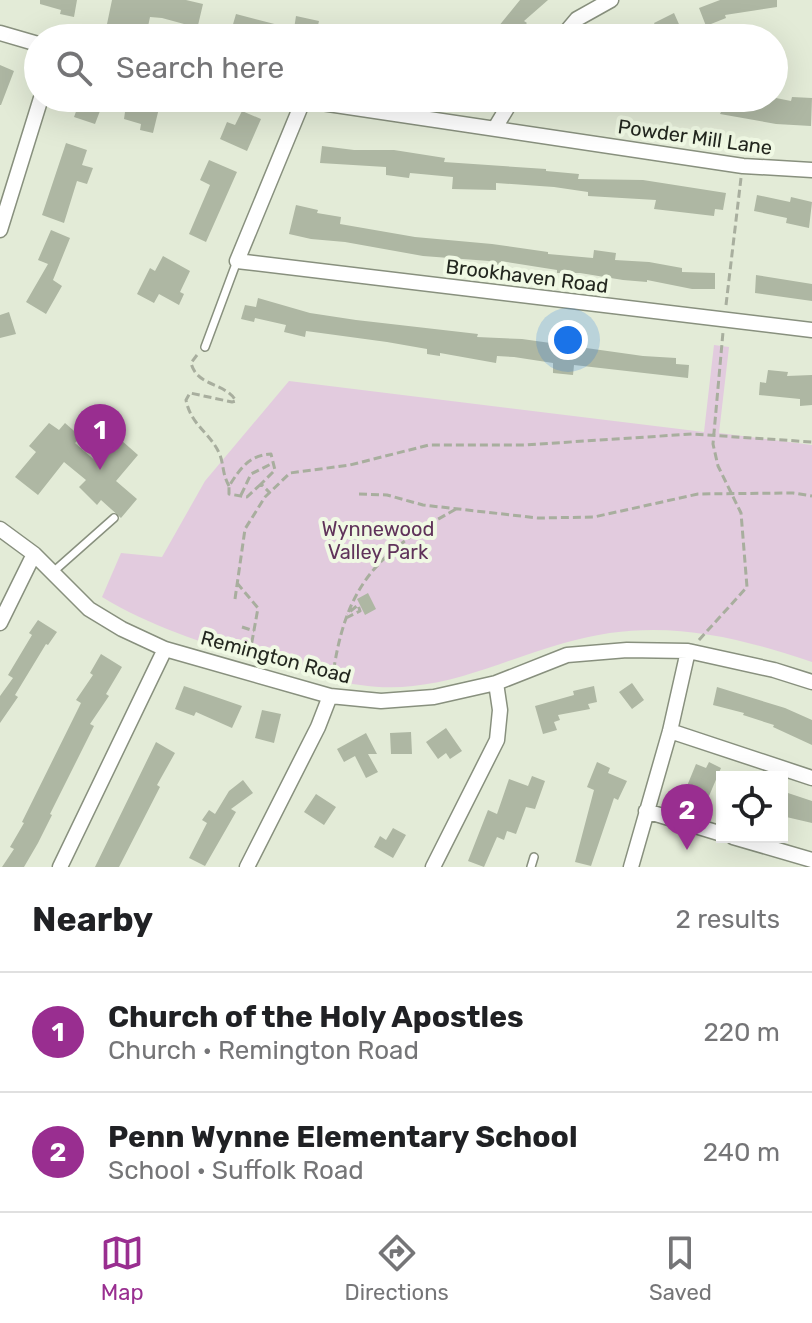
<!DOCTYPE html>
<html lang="en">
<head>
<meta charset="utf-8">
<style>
	:root { --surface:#fff; --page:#f2f2f2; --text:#202124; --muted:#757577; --line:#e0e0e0; --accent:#992e90 }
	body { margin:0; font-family:Rubik,sans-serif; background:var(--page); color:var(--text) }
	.controls { position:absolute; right:24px; bottom:24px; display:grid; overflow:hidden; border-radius:0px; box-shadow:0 8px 32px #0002 }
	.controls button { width:72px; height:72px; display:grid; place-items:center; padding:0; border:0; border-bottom:2px solid var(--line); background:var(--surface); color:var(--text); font:40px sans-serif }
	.you { position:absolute; left:568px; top:340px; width:28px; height:28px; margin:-20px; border:6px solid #fff; border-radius:50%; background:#1a73e8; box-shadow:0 0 0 12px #1a73e833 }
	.badge { display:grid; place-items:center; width:52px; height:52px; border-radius:50%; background:var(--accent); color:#fff; font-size:26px; font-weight:700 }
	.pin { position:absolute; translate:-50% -66px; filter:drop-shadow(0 2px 4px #0008) }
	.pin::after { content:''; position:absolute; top:42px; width:28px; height:24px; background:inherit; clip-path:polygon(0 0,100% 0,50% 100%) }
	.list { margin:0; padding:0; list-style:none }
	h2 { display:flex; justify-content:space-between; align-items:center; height:104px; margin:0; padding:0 32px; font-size:34px }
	h2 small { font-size:26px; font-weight:400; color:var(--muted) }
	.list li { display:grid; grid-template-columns:52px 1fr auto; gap:24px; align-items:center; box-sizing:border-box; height:120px; padding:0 32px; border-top:2px solid var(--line) }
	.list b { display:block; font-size:30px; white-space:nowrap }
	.list p { margin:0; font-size:26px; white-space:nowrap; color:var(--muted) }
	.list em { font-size:26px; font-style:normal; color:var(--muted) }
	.icon { flex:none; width:44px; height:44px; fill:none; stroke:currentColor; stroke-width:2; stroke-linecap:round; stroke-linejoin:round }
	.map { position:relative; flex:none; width:812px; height:867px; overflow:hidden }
	.search { position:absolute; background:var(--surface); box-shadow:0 8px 32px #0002; left:24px; right:24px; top:24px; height:88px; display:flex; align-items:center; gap:20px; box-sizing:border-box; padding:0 28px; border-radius:44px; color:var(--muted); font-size:30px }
	.sheet { height:344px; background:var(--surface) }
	nav { display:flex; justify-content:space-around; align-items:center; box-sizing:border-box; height:112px; border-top:2px solid var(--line); background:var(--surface); font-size:22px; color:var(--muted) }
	nav a { display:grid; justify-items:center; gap:4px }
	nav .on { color:var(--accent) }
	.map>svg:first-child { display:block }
	.green { fill:#e2cbde }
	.building { fill:#aeb7a3 }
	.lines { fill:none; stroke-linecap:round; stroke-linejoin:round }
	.service-casing { stroke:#88907e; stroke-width:10 }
	.minor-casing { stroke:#88907e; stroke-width:17 }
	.path { stroke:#a8ae9e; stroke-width:3; stroke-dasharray:8 4; stroke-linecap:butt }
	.service { stroke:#fff; stroke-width:7 }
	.minor { stroke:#fff; stroke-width:14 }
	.labels { text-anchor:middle; stroke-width:8; stroke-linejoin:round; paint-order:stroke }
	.street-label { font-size:20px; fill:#23271f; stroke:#f0f9e4 }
	.park-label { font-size:20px; fill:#60335a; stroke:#f0f9e4 }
</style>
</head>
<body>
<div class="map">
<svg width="812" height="867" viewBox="0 0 812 867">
	<rect width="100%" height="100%" fill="#e3ebd7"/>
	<!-- green -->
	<path class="green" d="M714,345L729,347L719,433L812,445V662C726,633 653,617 564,643C513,657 465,681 413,686C363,692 318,676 271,663C214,647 153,628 102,597L121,553L162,557L205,481L289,381L704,432Z"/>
	<!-- building -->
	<path class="building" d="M40,0H77L74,17L60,14L61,10L40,4Z
		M112,0H186L203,4L195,38H181L184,24L162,18L150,17L146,36L133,33V30L107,24Z
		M520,0H548L524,21L527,23L512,38L498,27Z
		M720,0H777V7L725,15L726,18L706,26L699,8Z
		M674,13L682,31L661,38L654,23Z
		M236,14L294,29L296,16L319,21L315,38H229Z
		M0,65L14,71L1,105H0Z
		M792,97L812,98L811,126L776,124L720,114L721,112L660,107V98H776L791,101Z
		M81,98H132L160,104L153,133L140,130L141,124L124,119L125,112L103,103L95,124L74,117Z
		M242,111L261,119L247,151L220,139L227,122L235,125Z
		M66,143L87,150L82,165L93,168L87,184L77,181L64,223L42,215Z
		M322,146L354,150H394L445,158L444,162L546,169V171L579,174L578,179L643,180L726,193L723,210L715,209L714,216L654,209L656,200L588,196V192L554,187L496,183V190L452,189L453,177L410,173L409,178L386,175V167L320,163Z
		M209,160L237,172L206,242L189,234L210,185L200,180Z
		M757,195L790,202L791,197L812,202L809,228L786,223L787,218L754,211Z
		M296,205L318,210L317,213L341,217L340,224L415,237L492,244L548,252V254L593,258L594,250L616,253L615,260L649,262L682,268V272L715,273V289H692L647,280V282L623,280L580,273H557V270L501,261L500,268L488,266L489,261L423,256L345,242L311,239L289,234Z
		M51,230L70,238L53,280L62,286L46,314L26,302L48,264L38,260Z
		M163,256L190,271L180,292L184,294L179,305L159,294L154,303L137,294L150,268L155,271Z
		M756,275L812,284V301L755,293Z
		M258,298L310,313L356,320L478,334L477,337L522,339L643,356L676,358V364L689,365L688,378L574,365L573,375L553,373V363L514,357L497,356L496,363L440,353V356L427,354V349L387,342L306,331L305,337L284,332L286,325L255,318L254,322L241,319L245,305L256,307Z
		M9,312L16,334L0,338V315Z
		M768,370L788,372L787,376L812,375V405L800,406V399L759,395L760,382L766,383Z
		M49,423L59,430L65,423L81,437L75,443L99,464L121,440L138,455L116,481L137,499L121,518L101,500L97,505L79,487L86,480L64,462L38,495L15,477L36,452L29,446Z
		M368,593L376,609L365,615L357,599Z
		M38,620L57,632L48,645L46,644L15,695L18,697L0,723V696L13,678L8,675L32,635L29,633Z
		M101,654L122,667L106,694L109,696L90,724L94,726L50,814L52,815L38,843L24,867H2L14,849L10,847L24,823L22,822L81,703L76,700L93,675L90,673Z
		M632,683L644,700L632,709L619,692Z
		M184,686L242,706L232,728L196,712L194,716L175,709Z
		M594,686L597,702L588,704L590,709L558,715L560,720L554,722L557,730L543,734L535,706L574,695L573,691Z
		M717,687L785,708L812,720V745L773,727L774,725L743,715L744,713L713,705Z
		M262,710L281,714L274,743L255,738Z
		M446,728L462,751L450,759L446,753L438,759L426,742Z
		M411,732L412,754H391L390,733Z
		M366,733L377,754H368L378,772L366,778L355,756L344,762L337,749Z
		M156,742L175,753L157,785L160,787L119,867H95Z
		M597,762L610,768L608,773L627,781L618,800L614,798L591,866L575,862L594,790L587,787Z
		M709,762L721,768L709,796L687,786L696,764L706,768Z
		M532,776L545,781L535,809L526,807L516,834L507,831L504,840L497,837L484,867L468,861L488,810L497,814L509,779L528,786Z
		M243,780L253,793L231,809L236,812L205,866L189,858L207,823L202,820L209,810L215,814L229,791Z
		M782,791L812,801V823L782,816Z
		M316,794L336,807L324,825L304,812Z
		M393,828L406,835L393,858L374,847L380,836L386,840Z"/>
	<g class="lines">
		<defs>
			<path id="service" d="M205,347L237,261
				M53,572L114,518
				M531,867L534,857"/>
			<path id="minor" d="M0,33L38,44
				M561,38L577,19L611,0
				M288,98L743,166L812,170
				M303,101L237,261L812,330
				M495,128L513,98
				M0,230L41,98
				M0,529L34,554L89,609L122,629L165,649L330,696L381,701L434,697L496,683L567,655L627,650L688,651L774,670L812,682
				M0,623L34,554
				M670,731L812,778
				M646,811L722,834
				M733,837L812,860
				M60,867L165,649
				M247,867L318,727L330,696
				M433,867L497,740L500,710L496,683
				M631,867L670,731L688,651"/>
		</defs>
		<!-- service casing -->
		<use href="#service" class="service-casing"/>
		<!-- minor casing -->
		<use href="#minor" class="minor-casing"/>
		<!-- path -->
		<path class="path" d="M726,305L741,178
			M197,355L191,363C197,387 225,382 236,401L232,402L190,393L186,400C191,426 211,433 220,455C224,466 222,473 229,486
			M261,484L247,497L229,494V486C240,469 249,455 271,454L275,470L261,484L270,493
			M359,494L387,495L423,505L538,518L594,517L698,494L793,493L812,496
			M241,495L251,474L273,463
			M237,583L258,608L249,658
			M235,599L245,529L265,497L290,473L350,465L429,445H524L692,434L812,442
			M346,618L360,611L358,605L347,614
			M242,627L254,631
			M699,640L747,587L741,513L718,466L713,444L723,332
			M332,682C344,587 375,553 458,508"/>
		<!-- service -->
		<use href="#service" class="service"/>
		<!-- minor -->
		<use href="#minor" class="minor"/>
	</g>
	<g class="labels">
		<!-- street labels -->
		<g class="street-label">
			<text transform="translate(695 137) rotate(8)" y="7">Powder Mill Lane</text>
			<text transform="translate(527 276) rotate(7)" y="7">Brookhaven Road</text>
			<text transform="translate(276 657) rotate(15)" y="7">Remington Road</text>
		</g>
		<!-- park labels -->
		<g class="park-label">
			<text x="378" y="536">Wynnewood<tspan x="378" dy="23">Valley Park</tspan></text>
		</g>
	</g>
</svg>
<div class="controls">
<button><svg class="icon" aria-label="locate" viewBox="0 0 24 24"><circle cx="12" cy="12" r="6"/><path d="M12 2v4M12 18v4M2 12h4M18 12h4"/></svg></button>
</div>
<div class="you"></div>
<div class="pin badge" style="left:100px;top:470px">1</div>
<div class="pin badge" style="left:687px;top:850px">2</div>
<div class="search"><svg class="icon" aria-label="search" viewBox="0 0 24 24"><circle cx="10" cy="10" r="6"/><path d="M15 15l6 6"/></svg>Search here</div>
</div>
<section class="sheet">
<h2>Nearby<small>2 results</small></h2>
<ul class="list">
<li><span class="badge">1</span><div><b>Church of the Holy Apostles</b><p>Church · Remington Road</p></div><em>220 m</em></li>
<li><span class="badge">2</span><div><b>Penn Wynne Elementary School</b><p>School · Suffolk Road</p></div><em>240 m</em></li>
</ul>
</section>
<nav>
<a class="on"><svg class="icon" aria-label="map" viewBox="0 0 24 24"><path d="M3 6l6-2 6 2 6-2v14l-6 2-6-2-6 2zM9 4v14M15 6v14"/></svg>Map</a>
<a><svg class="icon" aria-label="directions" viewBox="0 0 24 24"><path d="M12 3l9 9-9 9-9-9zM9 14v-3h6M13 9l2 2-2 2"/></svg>Directions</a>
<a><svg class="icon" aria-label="saved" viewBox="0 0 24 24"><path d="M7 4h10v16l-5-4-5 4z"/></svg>Saved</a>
</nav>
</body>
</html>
